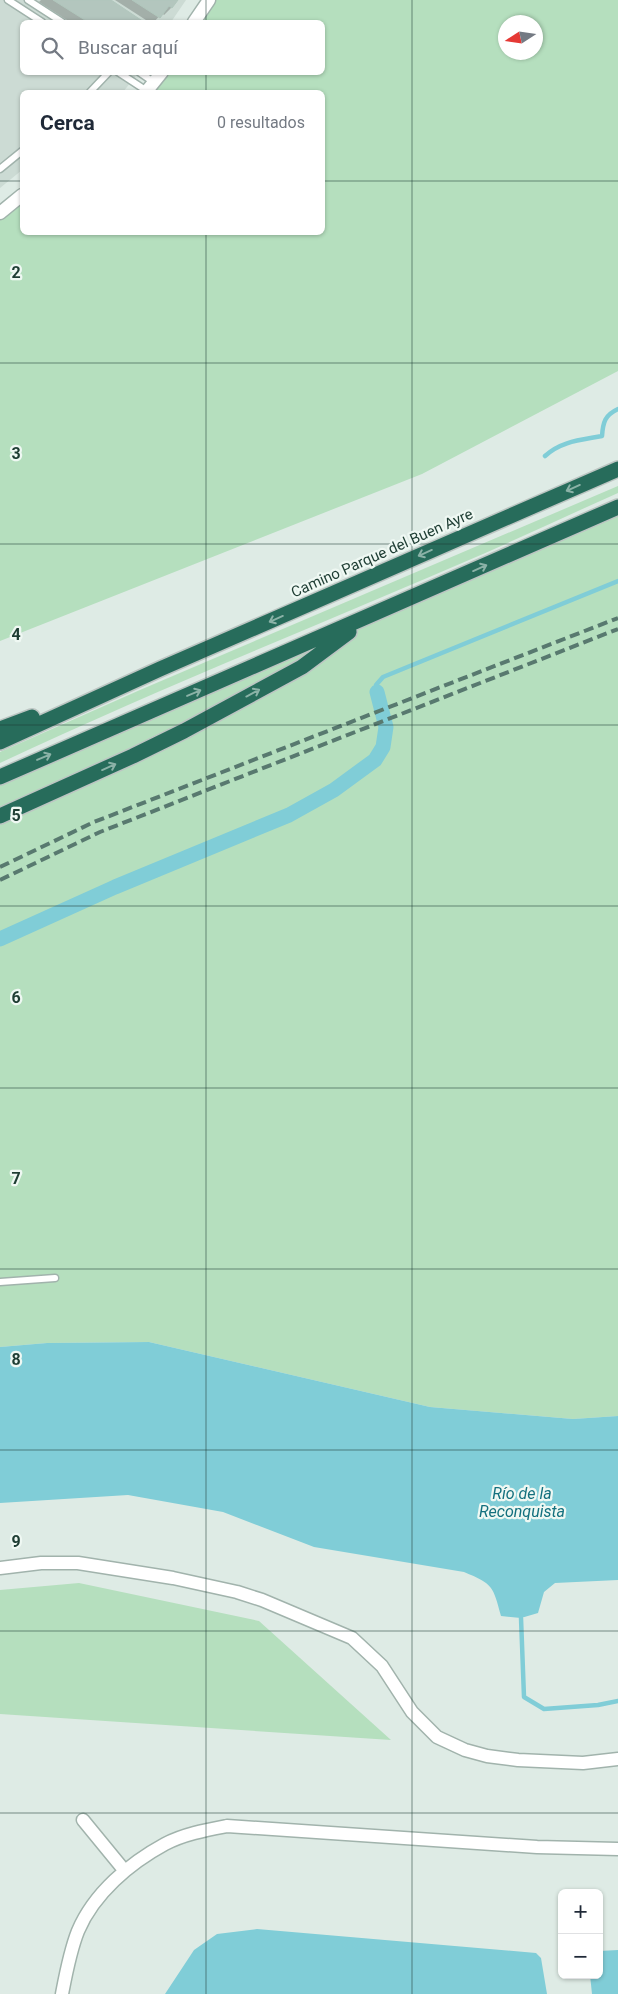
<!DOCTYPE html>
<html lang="es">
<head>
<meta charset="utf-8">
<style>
	:root { --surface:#fff; --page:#f2f2f3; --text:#1f2937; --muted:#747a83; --line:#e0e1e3 }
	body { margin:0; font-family:Roboto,sans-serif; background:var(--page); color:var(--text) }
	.controls { position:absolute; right:15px; bottom:15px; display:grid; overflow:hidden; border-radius:8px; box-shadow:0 1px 4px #0004 }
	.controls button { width:45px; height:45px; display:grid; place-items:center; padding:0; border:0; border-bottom:1px solid var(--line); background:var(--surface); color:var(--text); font:25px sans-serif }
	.compass { position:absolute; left:498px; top:15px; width:45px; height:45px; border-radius:50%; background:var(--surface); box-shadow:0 1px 4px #0004; rotate:258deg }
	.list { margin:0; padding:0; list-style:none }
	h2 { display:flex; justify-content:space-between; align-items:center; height:65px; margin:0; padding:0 20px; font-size:21px }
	h2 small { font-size:16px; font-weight:400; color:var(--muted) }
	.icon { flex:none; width:28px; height:28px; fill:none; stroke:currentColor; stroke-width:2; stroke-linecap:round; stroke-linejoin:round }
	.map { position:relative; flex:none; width:618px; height:1994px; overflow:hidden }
	.search { position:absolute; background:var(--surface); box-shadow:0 1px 4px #0004; left:20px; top:20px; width:305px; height:55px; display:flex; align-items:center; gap:12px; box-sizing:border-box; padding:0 18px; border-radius:8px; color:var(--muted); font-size:19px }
	.panel { position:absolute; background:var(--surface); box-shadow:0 1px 4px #0004; left:20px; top:90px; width:305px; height:145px; border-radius:8px }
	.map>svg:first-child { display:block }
	.built { fill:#ccdbd4 }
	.green { fill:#b5dfbe; fill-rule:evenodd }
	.water { fill:#80cdd7 }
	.shadow { fill:#0003 }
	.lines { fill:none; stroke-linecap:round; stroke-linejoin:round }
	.stream { stroke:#80cdd7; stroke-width:4.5 }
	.canal { stroke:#80cdd7; stroke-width:15 }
	.building { fill:#b3c6be; stroke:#b0c6bc }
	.lane-casing { stroke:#a1b3ac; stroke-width:9 }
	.street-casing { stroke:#a1b3ac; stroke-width:15 }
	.highway-casing { stroke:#bcc5c2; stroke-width:18 }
	.lane { stroke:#fff; stroke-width:6 }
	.street { stroke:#fff; stroke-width:12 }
	.highway { stroke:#276c5b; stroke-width:15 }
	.rail { stroke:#58796f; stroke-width:4; stroke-dasharray:10 5; stroke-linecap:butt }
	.oneway { stroke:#8bb2a7 }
	.grid { fill:none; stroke:#1e3d33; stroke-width:1; stroke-opacity:0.55 }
	.labels { text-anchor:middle; stroke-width:4.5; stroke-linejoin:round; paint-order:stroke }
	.street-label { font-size:15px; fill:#1e3d33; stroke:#eff8f3 }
	.water-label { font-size:16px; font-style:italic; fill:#13707e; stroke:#eff8f3 }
	.grid-label { font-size:16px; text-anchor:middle; font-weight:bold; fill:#1e3d33; stroke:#eff8f3; stroke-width:4.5; stroke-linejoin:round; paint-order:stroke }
</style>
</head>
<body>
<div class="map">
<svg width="618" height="1994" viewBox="0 0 618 1994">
	<rect width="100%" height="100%" fill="#deebe5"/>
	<!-- built -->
	<path class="built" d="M0,0H186L171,22H22V72L138,73L123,92H22V170L0,188Z"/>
	<!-- green -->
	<path class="green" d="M209,0H618V371L422,474L0,641V213L22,195V232H322V92H146L162,73L322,72V22H194ZM506,22H536V52H506Z
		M618,486V493C573,513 528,534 483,554C322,624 159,688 0,763V752L140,690Z
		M618,507V1416L573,1419L430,1407L149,1342L47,1343L0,1347V777Z
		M79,1583L259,1621L391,1740L0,1714V1590Z"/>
	<!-- water -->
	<path class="water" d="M149,1342L430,1407L573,1419L618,1416V1580L555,1583L544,1592L538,1613L521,1618L501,1616C493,1586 493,1584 464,1572L314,1547L223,1512L128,1495L0,1503V1347L47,1343Z
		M257,1929L536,1953L541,1958L547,1994H165L194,1950L217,1934Z
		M618,1950V1994H592L590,1975H599V1951Z"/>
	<!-- shadow -->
	<path class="shadow" d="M41,0H109L142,22H70L39,2Z
		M115,0H176L171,8L164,15L162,13L154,22H149Z"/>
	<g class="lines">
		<!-- stream -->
		<path class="stream" d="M545,456C561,441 581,440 602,436C603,422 605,415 618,409
			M377,692L376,685L383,677L618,581
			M521,1618L524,1697L544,1709L598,1705L618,1701"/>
		<!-- canal -->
		<path class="canal" d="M0,939L115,887L289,815L334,790L375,760L383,747L386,727L377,692"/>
	</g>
	<!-- building -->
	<path class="building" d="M53,0H111L144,22H88Z
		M132,0H178L172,8L169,6L160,18Z"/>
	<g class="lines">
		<defs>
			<path id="lane" d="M8,0L42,22
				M28,0L62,22
				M118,72L147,91
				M139,72L155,83
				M90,92L109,72
				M0,169L22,151
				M0,1282L55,1278"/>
			<path id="street" d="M194,22L209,0
				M146,92L162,72
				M0,213L22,195
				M0,1568L41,1563H78L173,1578L237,1592L262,1600L352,1638L382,1666L412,1712L437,1737L465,1750L487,1756L518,1760L583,1763L618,1759
				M83,1820L124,1870
				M62,1994C66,1973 70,1951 78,1931C94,1893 130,1863 165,1844C184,1834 206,1830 227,1826L537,1847L618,1849"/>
			<path id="highway" d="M0,729L32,717
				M0,742L160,669L618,469
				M0,777L618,507
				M0,816L133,756L184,731L302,667L349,632"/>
		</defs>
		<!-- lane casing -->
		<use href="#lane" class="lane-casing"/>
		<!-- street casing -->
		<use href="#street" class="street-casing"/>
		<!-- highway casing -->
		<use href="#highway" class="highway-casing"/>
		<!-- lane -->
		<use href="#lane" class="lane"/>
		<!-- street -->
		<use href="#street" class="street"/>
		<!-- highway -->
		<use href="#highway" class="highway"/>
		<!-- rail -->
		<path class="rail" d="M0,867L94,822L618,618
			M0,880L100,832L618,629"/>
	</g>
	<!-- one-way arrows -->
	<defs><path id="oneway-shaft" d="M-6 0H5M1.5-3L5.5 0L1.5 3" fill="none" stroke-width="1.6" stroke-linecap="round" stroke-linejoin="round" transform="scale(1.25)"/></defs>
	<g class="oneway">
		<use href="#oneway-shaft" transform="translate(573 488) rotate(156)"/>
		<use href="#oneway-shaft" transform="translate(425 553) rotate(156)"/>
		<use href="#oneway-shaft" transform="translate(480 568) rotate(-24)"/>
		<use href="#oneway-shaft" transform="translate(276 619) rotate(156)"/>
		<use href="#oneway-shaft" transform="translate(194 693) rotate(-23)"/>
		<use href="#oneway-shaft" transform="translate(253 693) rotate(-28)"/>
		<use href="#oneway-shaft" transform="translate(44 757) rotate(-23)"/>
		<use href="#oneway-shaft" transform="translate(109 767) rotate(-24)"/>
	</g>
	<!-- grid -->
	<path class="grid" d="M206,0V22M412,0V1994M206,72V92M0,181H22M322,181H618M206,232V1994M0,363H618M0,544H618M0,725H618M0,906H618M0,1088H618M0,1269H618M0,1450H618M0,1631H618M0,1813H618"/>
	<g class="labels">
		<!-- street labels -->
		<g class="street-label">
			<text transform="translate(382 553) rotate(-24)" y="5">Camino Parque del Buen Ayre</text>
		</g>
		<!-- water labels -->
		<g class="water-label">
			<text x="522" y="1499">Río de la<tspan x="522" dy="18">Reconquista</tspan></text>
		</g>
	</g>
	<g class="grid-label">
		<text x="16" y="278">2</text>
		<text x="16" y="459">3</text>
		<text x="16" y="640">4</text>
		<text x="16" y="821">5</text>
		<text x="16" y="1003">6</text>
		<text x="16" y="1184">7</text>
		<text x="16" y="1365">8</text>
		<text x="16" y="1547">9</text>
	</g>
</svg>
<div class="controls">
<button>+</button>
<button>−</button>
</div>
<svg class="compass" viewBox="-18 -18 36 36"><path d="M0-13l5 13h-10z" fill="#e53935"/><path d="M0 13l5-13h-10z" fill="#747a83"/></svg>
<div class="search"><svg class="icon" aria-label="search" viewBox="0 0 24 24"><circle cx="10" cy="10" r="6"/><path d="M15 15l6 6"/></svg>Buscar aquí</div>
<section class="panel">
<h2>Cerca<small>0 resultados</small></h2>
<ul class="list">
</ul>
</section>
</div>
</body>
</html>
